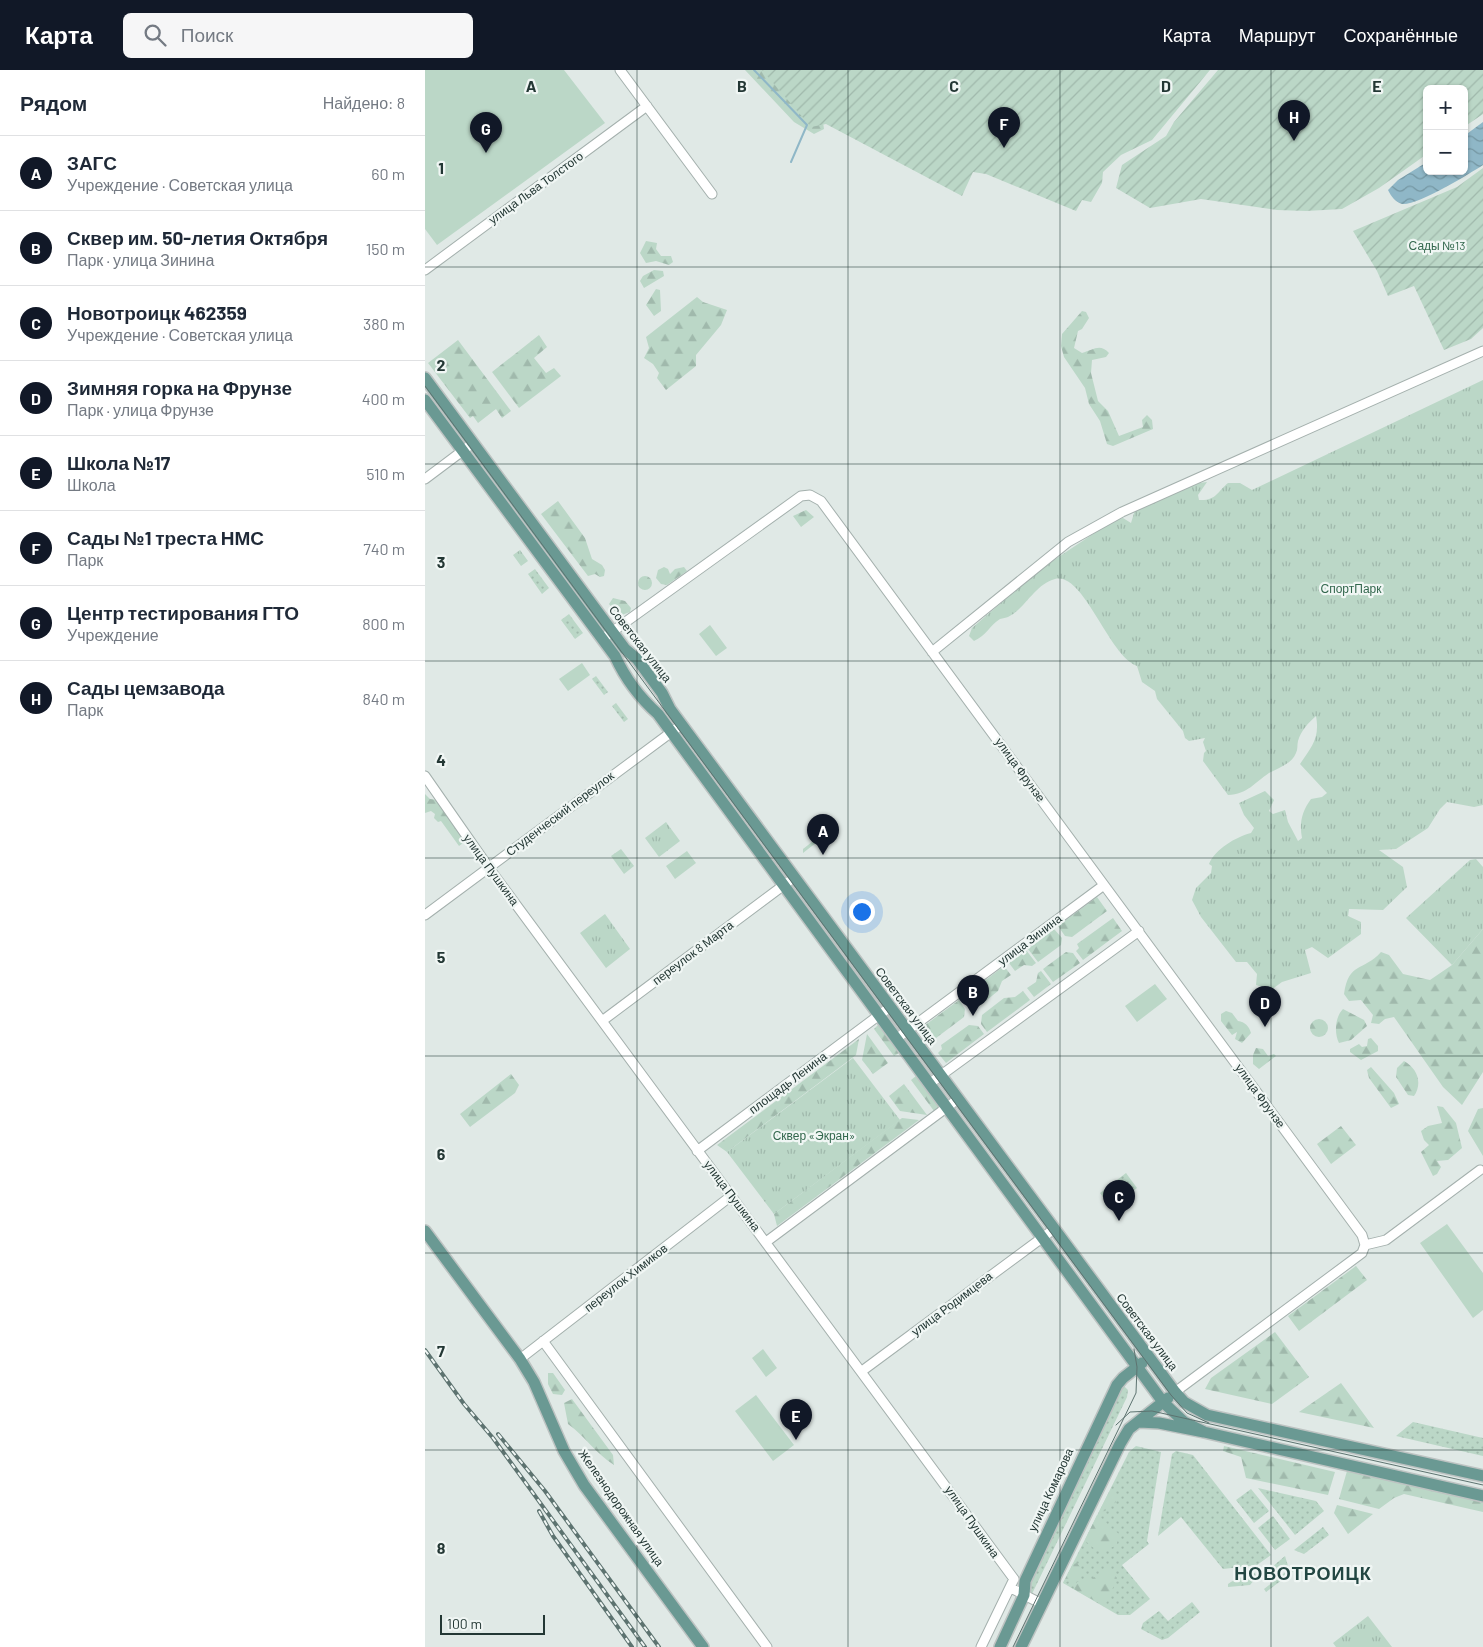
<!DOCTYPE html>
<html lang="ru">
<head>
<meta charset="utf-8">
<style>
	:root { --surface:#fff; --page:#f6f6f7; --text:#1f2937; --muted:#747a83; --line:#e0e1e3; --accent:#111827 }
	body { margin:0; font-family:Barlow,sans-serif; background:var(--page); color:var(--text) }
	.controls { position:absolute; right:15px; top:15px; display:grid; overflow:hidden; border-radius:8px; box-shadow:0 1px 4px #0004 }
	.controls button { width:45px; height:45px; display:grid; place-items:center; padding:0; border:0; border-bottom:1px solid var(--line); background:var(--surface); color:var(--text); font:25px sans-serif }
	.scale { position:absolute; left:15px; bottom:12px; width:105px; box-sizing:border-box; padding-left:5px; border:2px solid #233734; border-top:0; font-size:14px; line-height:18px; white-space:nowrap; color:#233734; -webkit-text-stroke:4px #f0f6f4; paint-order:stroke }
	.you { position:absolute; left:436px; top:841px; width:18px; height:18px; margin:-12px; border:4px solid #fff; border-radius:50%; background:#1a73e8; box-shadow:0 0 0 8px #1a73e833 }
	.badge { display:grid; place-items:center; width:32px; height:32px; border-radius:50%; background:var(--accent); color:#fff; font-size:16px; font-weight:700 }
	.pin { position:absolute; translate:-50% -41px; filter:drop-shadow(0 1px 2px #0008) }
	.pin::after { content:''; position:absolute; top:26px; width:18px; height:15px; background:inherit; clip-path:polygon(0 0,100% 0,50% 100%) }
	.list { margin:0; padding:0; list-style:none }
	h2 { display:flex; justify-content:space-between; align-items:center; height:65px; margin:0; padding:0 20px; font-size:21px }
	h2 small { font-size:16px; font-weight:400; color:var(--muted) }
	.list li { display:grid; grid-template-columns:32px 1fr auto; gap:15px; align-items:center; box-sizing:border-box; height:75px; padding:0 20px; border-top:1px solid var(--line) }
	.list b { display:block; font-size:19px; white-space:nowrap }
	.list p { margin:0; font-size:16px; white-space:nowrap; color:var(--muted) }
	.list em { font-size:16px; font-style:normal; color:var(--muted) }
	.icon { flex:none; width:28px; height:28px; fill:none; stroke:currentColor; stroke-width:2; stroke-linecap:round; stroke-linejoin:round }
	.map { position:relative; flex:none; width:1058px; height:1577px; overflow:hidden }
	header { display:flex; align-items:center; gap:30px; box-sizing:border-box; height:70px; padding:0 25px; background:var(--accent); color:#fff }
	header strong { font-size:24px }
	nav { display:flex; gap:28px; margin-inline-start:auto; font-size:18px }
	.search { width:350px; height:45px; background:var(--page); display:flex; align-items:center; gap:12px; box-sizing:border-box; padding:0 18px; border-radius:8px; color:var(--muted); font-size:19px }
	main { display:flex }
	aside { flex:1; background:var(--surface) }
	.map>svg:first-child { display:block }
	.grass { fill:url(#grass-dots) }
	.forest { fill:url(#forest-firs) }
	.park { fill:url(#park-tufts) }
	.garden { fill:url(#garden-furrows) }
	.pitch { fill:#bbd7c7 }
	.water { fill:url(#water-waves) }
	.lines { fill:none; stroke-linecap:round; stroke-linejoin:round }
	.stream { stroke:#8fb7c7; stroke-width:2 }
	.minor-casing { stroke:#a4b0ad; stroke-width:11 }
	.major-casing { stroke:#bdc3c2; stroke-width:14 }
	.minor { stroke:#fff; stroke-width:9 }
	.major { stroke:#6a9993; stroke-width:11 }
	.tram { stroke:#5d7370; stroke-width:1 }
	.rail-casing { stroke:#5d7370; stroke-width:4 }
	.rail { stroke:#f0f6f4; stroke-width:2; stroke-dasharray:5.5; stroke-linecap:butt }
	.grid { fill:none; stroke:#233734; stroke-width:1; stroke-opacity:0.55 }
	.labels { text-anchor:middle; stroke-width:4.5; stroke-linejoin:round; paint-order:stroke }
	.street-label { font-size:12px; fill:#233734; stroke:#f0f6f4 }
	.park-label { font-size:12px; fill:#33684e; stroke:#f0f6f4 }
	.district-label { font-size:18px; font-weight:bold; letter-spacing:1px; fill:#224642; stroke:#f0f6f4 }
	.grid-label { font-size:16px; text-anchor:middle; font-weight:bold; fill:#233734; stroke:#f0f6f4; stroke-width:4.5; stroke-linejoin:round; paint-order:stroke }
</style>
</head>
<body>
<header>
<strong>Карта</strong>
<div class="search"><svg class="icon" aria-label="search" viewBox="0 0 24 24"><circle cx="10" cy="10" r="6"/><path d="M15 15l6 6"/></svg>Поиск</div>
<nav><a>Карта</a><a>Маршрут</a><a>Сохранённые</a></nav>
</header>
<main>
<aside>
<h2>Рядом<small>Найдено: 8</small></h2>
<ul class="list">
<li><span class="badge">A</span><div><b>ЗАГС</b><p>Учреждение · Советская улица</p></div><em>60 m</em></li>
<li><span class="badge">B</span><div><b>Сквер им. 50-летия Октября</b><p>Парк · улица Зинина</p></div><em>150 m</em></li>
<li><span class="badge">C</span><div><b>Новотроицк 462359</b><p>Учреждение · Советская улица</p></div><em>380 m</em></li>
<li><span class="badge">D</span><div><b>Зимняя горка на Фрунзе</b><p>Парк · улица Фрунзе</p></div><em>400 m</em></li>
<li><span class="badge">E</span><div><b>Школа №17</b><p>Школа</p></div><em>510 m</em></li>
<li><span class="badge">F</span><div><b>Сады №1 треста НМС</b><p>Парк</p></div><em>740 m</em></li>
<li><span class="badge">G</span><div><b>Центр тестирования ГТО</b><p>Учреждение</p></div><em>800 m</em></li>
<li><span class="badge">H</span><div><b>Сады цемзавода</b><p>Парк</p></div><em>840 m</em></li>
</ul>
</aside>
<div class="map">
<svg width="1058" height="1577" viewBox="0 0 1058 1577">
	<defs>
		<pattern id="grass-dots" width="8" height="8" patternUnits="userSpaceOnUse" patternTransform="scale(1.25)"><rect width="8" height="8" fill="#bbd7c7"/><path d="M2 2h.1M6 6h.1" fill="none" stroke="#a0b9ac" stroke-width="1.8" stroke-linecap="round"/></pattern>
		<pattern id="forest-firs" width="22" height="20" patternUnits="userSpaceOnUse" patternTransform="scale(1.25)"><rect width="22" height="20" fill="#bbd7c7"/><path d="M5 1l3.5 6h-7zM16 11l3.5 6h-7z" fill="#a0b9ac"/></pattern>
		<pattern id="park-tufts" width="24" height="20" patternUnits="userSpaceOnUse" patternTransform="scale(1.25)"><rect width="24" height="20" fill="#bbd7c7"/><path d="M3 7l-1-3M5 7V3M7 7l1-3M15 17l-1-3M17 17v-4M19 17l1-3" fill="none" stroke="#a0b9ac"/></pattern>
		<pattern id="garden-furrows" width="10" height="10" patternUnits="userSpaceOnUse" patternTransform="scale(1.25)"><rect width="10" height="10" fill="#bbd7c7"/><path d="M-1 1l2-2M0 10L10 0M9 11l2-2" fill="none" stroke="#a0b9ac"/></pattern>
		<pattern id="water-waves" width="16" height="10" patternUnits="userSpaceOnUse" patternTransform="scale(1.25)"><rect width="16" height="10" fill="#8fb7c7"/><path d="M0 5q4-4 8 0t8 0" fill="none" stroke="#7496a2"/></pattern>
	</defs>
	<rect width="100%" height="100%" fill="#e0e9e6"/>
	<!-- grass -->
	<path class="grass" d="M110,499L124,518L117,524L103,504Z
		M144,544L158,563L150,569L136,550Z
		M171,606L183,622L179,625L167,609Z
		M191,633L203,649L199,652L187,636Z
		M397,764L401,765L378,783V779Z
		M701,1103L712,1118L686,1138L675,1123Z
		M698,1315L703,1320L702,1327L607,1524L603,1516Z
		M988,1352L1058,1368V1386L971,1366Z
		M711,1376L736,1382L722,1471L724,1474L697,1495L725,1529L705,1545H693L638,1513L704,1382Z
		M751,1381L768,1385L846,1485L832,1495L798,1499L756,1447L733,1466L747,1384Z
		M833,1418L891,1431L899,1441L870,1465Z
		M826,1419L844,1441L829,1453L811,1430Z
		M848,1446L865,1469L850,1480L833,1458Z
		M898,1457L904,1465L879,1484L869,1480Z
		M860,1486L863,1496L843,1512L834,1508Z
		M867,1497L870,1500L841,1522L839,1519Z
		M767,1532L775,1542L743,1568L737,1570L716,1559L718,1553L734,1541L743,1551Z"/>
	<!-- forest -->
	<path class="forest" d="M320,0H362L398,52L399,59L389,64L369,52Z
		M221,171L232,173L231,179L236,186H246L248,192L244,195L231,191L221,193L215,183Z
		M229,200L238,201L239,206L219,218L215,211L218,206Z
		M231,219L235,220L236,241L229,246L221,235Z
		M272,227L278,232L302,240L296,255L271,285V296L241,320L232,308L234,303L228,294L219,288L224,278L221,267Z
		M657,241L661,242L664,248L657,259L653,261L649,278L657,283C668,280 675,273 684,283L681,287L667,290L666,303L673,331L683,341L694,366L718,357L717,350L722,345L727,350L728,359L688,376L682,374L675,351L664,334L660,318L639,287L636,276L637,264Z
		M114,265L122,277L109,288L121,303L129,298L136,306L94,338L67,302Z
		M33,270L86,341L77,348L71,339L53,353L48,346L45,348L3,293Z
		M133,431L160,468L167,489L177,495L180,500L179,506L175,507L170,504L163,506L116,444Z
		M381,440L389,447L376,457L368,446Z
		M239,497L243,499L245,504L250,499L259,497L262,501L242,515L236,514L231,508L233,500Z
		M213 513a7 7 0 1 1 14 0a7 7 0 1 1-14 0Z
		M188,528L200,531L206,538L205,542L194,546L184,534Z
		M0,724L5,729L13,730L42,770L34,776L16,751L13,752L9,748L10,744L6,741L0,743Z
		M672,827L682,841L647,867L640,866L633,856Z
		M688,848L697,861L658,890L651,881L654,878L652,874Z
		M629,859L637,868L636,875L613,892L603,879Z
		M1058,859V1002L1037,1035L1018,1017L969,947L960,949L954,954L946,953L948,945L936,930L924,931L919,924C924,891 938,902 956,882L964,885L978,904L1005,910L1027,895Z
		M601,880L611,893L607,896L599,895L590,901L584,893Z
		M641,882L648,883L655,893L628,912L618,899Z
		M579,896L586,905L577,911L573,921L552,938L543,936L537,928Z
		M616,901L626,914L609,927L602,918L611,912L613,903Z
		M598,921L605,930L562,962L556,954L557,945L579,928L590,927Z
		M534,930L540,939L539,947L511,968H503L495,959Z
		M918,939L939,950L942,956L926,970L914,973C909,963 910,947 918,939Z
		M801,941L807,943L813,951C820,952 824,956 826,963L817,973L810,969L812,962L807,965L796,951V944Z
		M885 958a9 9 0 1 1 18 0a9 9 0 1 1-18 0Z
		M453,955L474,983L469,986L449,959Z
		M544,955L553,956L559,964L521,993L513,983L517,979L516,975Z
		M442,964L463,993L448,1004L437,990Z
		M946,968L953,976V981L936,990L925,982V979L934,974L937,977L942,976L943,969Z
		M434,969L431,985L302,1082L292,1075Z
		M831,978L838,979L843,986L849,984L851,986L834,999L828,994V985Z
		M979,991C992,998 998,1013 989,1026L983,1025L971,1007L972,998Z
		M946,997L969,1023L974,1034L966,1038L944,1008L942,1000Z
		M86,1004L94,1015L90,1023L45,1057L35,1044Z
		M491,1006L514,1038L509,1041L486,1010Z
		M479,1014L502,1045L475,1041L464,1026Z
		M1012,1036L1018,1037L1031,1053L1037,1078L1023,1090L1012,1091L1016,1097L1012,1104L1008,1106L996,1082L1004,1075L999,1070L996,1061L1003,1056L1017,1053Z
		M1058,1038V1086L1043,1061L1053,1039Z
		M477,1048L494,1050L352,1156L349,1144Z
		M916,1056L931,1075L906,1094L892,1074Z
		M931,1196L942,1210L874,1261L863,1246Z
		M850,1262L884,1307L847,1334L780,1319L786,1308Z
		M123,1303H128L140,1320L137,1325L128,1324L123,1314Z
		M916,1313L949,1358L874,1342Z
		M147,1329L188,1385L189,1395C170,1383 161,1367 143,1354L139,1333Z
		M799,1376L910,1402L903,1425L821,1408L816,1387L798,1381Z
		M922,1401L1058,1430V1442L979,1424L969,1428L954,1439L914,1429Z
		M688,1423L691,1432L680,1441L674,1442L683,1424Z
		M912,1435L948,1444L923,1464L909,1443Z
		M672,1445C680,1449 684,1458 693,1463L692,1474C679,1484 670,1482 660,1470Z
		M652,1493L655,1497L656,1506L638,1513L648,1494Z
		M679,1501H686L692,1508L682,1532L677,1535L649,1519L652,1512L665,1510Z
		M825,1503H830L831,1508L825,1515L803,1517V1514C811,1508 818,1508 825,1503Z"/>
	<!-- park -->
	<path class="park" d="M1058,310V735L1049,737L1022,732L1015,739L1003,758L971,779L954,780L978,797L982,817L958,840L924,839L923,846L936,852V864L903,888L887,877L880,880L886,903L857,912L846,920L831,915L832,904L822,892H811L776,847L767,830L771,818L786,803L787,796L784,794C790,779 811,767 826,763L829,758L819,745L814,733L840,721L849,730L844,741L848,744L860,740L863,752L873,771L877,768C874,753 877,741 886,729L897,727L902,723L875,694C887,676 895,668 891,646C883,653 876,661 873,671C872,675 873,679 871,683C867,694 853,698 844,703C829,713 823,724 803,725L778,691L779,683L781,681L778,672L780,668L764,671L760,668L758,661L732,629L730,621L717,612L712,596C683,585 659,502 630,509C610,514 600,539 583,547C581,548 578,548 575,549C565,555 561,566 549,571L544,566L547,558L614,500L689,450L698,448L706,453L710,440L718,438L774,413L782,412L773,425L774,430C791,431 792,422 803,413H815L827,420Z
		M95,480L103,491L96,496L88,485Z
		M241,752L255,771L234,787L220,768Z
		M196,779L209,796L199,804L186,786Z
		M1051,789L1058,797V859L1027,895L981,848L1045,790Z
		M180,844L205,879L181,898L155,863Z
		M428,988L475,1050L349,1144L302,1082Z
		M943,1546L967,1577H911L908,1573Z"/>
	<!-- garden -->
	<path class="garden" d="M337,0H785L727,70L696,85L678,102L677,113L666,132L657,130L651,141L561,104L548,102L537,126L401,54L386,57Z
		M793,0H1058V44L1039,57V19H1002V84L954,118L917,139L881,141L852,140L776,129L725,138L691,118L697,95L741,66L749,52Z
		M1058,98V258L1046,269L1019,280L989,216L963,226L952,201L928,161L1032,117Z"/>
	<!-- pitch -->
	<path class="pitch" d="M0,0H139L180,53L12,175L0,159Z
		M285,555L302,578L291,586L274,564Z
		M157,593L165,605L143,621L134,609Z
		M262,781L271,793L250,809L241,796Z
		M730,914L742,929L712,952L700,936Z
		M1022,1154L1058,1203V1240L1048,1248L995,1173Z
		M338,1279L352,1298L341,1307L327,1288Z
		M331,1325L369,1375L348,1391L310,1341Z"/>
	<!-- water -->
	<path class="water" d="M1058,52V95C1044,104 992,136 977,134C970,132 966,126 963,120L973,110L1002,92V101H1039V66Z"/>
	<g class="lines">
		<!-- stream -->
		<path class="stream" d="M329,0L382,55L366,92"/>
		<defs>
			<path id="minor" d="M195,0L287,124
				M0,200L222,36
				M0,409L48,373
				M177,569L376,426L385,425L396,431L937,1165L940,1175
				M507,582L643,472L697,442L1058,281
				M0,706L64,798L589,1509L556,1577
				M0,845L256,655
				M177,951L363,812
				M471,969L679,815
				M504,1014L714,861
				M272,1081L465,937
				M341,1172L533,1029
				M940,1175L961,1170L1055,1100
				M118,1271L342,1577
				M95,1289L306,1126
				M437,1301L629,1159
				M750,1322L937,1183L940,1175
				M586,1518L617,1534"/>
			<path id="major" d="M0,308L200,579L212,589L237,623L245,639L750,1322L759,1332L782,1345L1058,1406
				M0,330L190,586C200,608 215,628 233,644L738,1332L759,1352L779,1362
				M0,1161L95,1289L109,1312L139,1381L159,1415L278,1577
				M714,1352L734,1353L779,1362L1058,1426
				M575,1577L599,1525L600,1511L692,1315L698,1308L717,1293
				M596,1577L695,1374L704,1359L743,1328"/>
		</defs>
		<!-- minor casing -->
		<use href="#minor" class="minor-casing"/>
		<!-- major casing -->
		<use href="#major" class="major-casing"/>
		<!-- minor -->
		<use href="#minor" class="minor"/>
		<!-- major -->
		<use href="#major" class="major"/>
		<!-- tram -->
		<path class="tram" d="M0,316L746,1325L762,1343L784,1353
			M691,1355L705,1342L727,1341L1058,1415
			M588,1577L711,1323L712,1297L709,1279"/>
		<defs>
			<path id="rail" d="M0,1280L39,1334L68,1368L220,1577
				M73,1364L120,1421L234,1577
				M114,1441L128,1466L207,1577"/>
		</defs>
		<!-- rail casing -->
		<use href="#rail" class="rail-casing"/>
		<!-- rail -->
		<use href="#rail" class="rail"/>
	</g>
	<!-- grid -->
	<path class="grid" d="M212,0V1577M423,0V1577M635,0V1577M846,0V1577M0,197H1058M0,394H1058M0,591H1058M0,788H1058M0,986H1058M0,1183H1058M0,1380H1058"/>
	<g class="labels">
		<!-- street labels -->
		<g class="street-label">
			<text transform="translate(111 118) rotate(-36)" y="4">улица Льва Толстого</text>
			<text transform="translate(215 574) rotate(52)" y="4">Советская улица</text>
			<text transform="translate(595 700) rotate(54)" y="4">улица Фрунзе</text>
			<text transform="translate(135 744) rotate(-37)" y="4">Студенческий переулок</text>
			<text transform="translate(66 800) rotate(54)" y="4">улица Пушкина</text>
			<text transform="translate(605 870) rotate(-37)" y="4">улица Зинина</text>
			<text transform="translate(268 883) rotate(-37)" y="4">переулок 8 Марта</text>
			<text transform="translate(481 936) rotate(53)" y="4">Советская улица</text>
			<text transform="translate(363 1013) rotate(-37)" y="4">площадь Ленина</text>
			<text transform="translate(835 1026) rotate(54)" y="4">улица Фрунзе</text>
			<text transform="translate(307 1126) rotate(53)" y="4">улица Пушкина</text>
			<text transform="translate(201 1208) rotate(-38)" y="4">переулок Химиков</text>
			<text transform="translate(527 1234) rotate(-37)" y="4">улица Родимцева</text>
			<text transform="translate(722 1262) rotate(53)" y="4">Советская улица</text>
			<text transform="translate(626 1420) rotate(-65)" y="4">улица Комарова</text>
			<text transform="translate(196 1438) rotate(55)" y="4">Железнодорожная улица</text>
			<text transform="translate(547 1452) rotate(55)" y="4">улица Пушкина</text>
		</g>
		<!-- park labels -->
		<g class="park-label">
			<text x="1012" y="180">Сады №13</text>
			<text x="926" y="523">СпортПарк</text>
			<text x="389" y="1070">Сквер «Экран»</text>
		</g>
		<!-- district labels -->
		<g class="district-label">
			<text x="878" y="1510">НОВОТРОИЦК</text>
		</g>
	</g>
	<g class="grid-label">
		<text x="106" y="22">A</text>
		<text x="317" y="22">B</text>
		<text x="529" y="22">C</text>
		<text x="741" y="22">D</text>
		<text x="952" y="22">E</text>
		<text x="16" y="104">1</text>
		<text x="16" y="301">2</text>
		<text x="16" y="498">3</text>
		<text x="16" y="696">4</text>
		<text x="16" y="893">5</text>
		<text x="16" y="1090">6</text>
		<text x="16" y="1287">7</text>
		<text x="16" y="1484">8</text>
	</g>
</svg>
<div class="controls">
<button>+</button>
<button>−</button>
</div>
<div class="scale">100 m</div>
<div class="you"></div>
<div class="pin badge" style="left:398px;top:785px">A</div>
<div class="pin badge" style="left:548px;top:946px">B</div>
<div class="pin badge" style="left:694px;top:1151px">C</div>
<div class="pin badge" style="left:840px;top:957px">D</div>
<div class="pin badge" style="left:371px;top:1370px">E</div>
<div class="pin badge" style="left:579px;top:78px">F</div>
<div class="pin badge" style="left:61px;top:83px">G</div>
<div class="pin badge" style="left:869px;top:71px">H</div>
</div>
</main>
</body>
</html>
